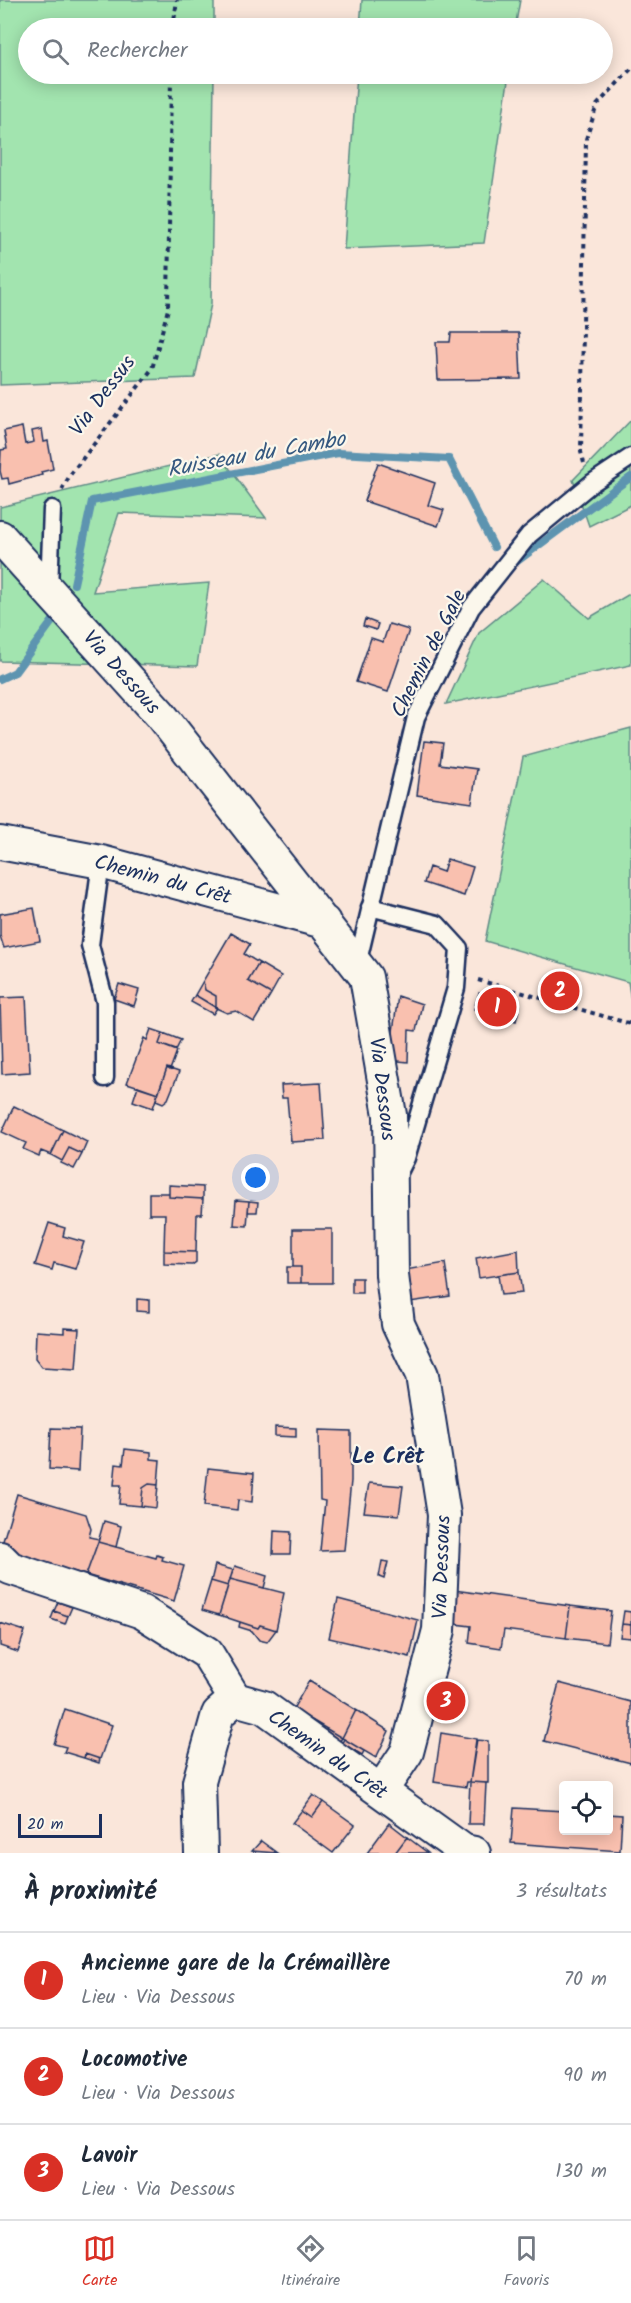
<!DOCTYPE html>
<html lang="fr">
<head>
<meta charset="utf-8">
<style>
	:root { --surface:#fff; --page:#f2f2f3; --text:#1f2937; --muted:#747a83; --line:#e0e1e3; --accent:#d93025 }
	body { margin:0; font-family:Kalam,sans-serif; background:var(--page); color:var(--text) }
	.controls { position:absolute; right:18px; bottom:18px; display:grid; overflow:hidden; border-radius:6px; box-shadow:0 3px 15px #0003 }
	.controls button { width:54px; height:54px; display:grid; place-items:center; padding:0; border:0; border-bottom:2px solid var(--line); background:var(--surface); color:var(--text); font:30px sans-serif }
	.scale { position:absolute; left:18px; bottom:15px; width:84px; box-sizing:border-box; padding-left:6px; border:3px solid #1b2f5e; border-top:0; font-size:16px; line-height:21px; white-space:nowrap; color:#1b2f5e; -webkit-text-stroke:4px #fbf7ec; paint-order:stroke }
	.you { position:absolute; left:256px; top:1178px; width:21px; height:21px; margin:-15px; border:4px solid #fff; border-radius:50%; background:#1a73e8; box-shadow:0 0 0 9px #1a73e833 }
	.badge { display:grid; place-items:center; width:39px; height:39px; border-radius:50%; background:var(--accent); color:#fff; font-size:20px; font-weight:700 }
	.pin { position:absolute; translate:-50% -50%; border:3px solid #fff; box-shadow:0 2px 6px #0006 }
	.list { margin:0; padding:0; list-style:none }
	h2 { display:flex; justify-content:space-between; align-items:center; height:78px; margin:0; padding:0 24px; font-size:26px }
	h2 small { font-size:20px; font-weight:400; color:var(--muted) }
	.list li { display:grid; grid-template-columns:39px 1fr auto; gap:18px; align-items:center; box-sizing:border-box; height:96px; padding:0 24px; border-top:2px solid var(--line) }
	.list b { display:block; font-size:22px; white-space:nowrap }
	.list p { margin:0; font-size:20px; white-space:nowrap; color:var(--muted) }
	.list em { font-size:20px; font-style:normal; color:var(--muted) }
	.icon { flex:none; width:33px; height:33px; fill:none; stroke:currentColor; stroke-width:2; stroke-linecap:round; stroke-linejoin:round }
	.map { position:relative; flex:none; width:631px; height:1853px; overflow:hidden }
	.search { position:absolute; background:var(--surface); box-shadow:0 3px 15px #0003; left:18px; right:18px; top:18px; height:66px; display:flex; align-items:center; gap:15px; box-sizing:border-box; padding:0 21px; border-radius:33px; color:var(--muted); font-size:22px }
	.sheet { height:366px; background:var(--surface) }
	nav { display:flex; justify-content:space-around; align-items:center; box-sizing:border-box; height:84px; border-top:2px solid var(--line); background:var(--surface); font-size:16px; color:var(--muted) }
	nav a { display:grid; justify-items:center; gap:3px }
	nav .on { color:var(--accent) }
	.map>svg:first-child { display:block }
	.green { fill:#a2e4af; stroke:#5e8a86; stroke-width:1.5 }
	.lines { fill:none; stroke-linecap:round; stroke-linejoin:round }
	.stream { stroke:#5d94b0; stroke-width:8 }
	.building { fill:#f9c0af; stroke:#1b2f5e; stroke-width:1.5 }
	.lane-casing { stroke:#1b2f5e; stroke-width:21 }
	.street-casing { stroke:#1b2f5e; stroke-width:36 }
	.path { stroke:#1b2f5e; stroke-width:4; stroke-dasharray:4.5 4.5; stroke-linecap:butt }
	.lane { stroke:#fbf7ec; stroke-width:16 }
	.street { stroke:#fbf7ec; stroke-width:32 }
	.labels { text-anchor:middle; stroke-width:4.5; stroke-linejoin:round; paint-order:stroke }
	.street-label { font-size:21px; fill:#1b2f5e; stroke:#fbf7ec }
	.water-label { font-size:22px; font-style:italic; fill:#365980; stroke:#fbf7ec }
	.neighbourhood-label { font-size:22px; font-weight:bold; fill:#1b2f5e; stroke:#fbf7ec }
</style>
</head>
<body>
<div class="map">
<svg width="631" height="1853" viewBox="0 0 631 1853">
	<rect width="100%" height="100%" fill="#fae6da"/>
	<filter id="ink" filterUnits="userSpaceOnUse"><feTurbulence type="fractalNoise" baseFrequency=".0167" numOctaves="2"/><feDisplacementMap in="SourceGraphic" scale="12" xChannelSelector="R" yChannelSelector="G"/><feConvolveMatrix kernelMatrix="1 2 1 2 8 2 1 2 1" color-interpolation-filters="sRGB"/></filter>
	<g filter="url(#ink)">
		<!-- green -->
		<path class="green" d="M0,0H214V28H28V74H214L211,304L195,378L0,385Z
			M362,0H520L515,28H360Z
			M357,74H509L484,243L344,249Z
			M631,420V505L589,526L573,480Z
			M219,454L266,518L119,513L93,592L209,583L197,666L0,661V507Z
			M544,579L589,618L631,593V665L446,704L479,633Z
			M631,728V1001L628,982L485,941L523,757Z"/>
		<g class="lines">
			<!-- stream -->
			<path class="stream" d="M516,562L631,477
				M74,584L92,501L338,453L449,459L494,547
				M0,679L15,672L54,619"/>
		</g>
		<!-- building -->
		<path class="building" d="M451,333H519L521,379L438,380L436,342H450Z
			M22,427L25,444L34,442L32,431L42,429L44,442L48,441L53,469L41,472L42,475L9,484L8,478L2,479L0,471L1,450L7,449L4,431Z
			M378,463L435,483L428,505L444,510L438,526L364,501Z
			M365,619L378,624L376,630L363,626Z
			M389,624L409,630L388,692L356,682L371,638L383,642Z
			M424,741L443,743L440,764L477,769L472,803L417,795Z
			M447,859L473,867L464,896L424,883L429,867L443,872Z
			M34,908L40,941L4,948L0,936V914Z
			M231,933L250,944L244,954L259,963L248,981L271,994L254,1022L236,1011L227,1013L216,1008V996L205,990L203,981Z
			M259,963L281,976L271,994L248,981Z
			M203,981L205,990L216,996V1008L195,995Z
			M119,984L139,990L134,1006L114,999Z
			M479,993L520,1005L516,1021L474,1009Z
			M195,995L217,1008L213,1014L191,1002Z
			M398,996L422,1004L416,1031L409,1030L408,1062L389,1060Z
			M26,997L30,1072L2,1074L0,998Z
			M151,1029L163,1033L159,1044L177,1051L170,1070L167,1068L158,1093L127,1083L144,1038L147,1040Z
			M163,1033L181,1040L176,1050L159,1044Z
			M167,1068L179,1072L168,1099L163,1103L156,1100Z
			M321,1083L325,1140L291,1142L287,1098H282L281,1085Z
			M138,1086L158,1093L153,1108L133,1101Z
			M14,1106L63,1130L51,1155L41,1151L39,1156L23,1149L26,1143L2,1132Z
			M63,1130L87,1142L82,1154L69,1148L62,1161L51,1155Z
			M69,1148L82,1154L74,1169L61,1163Z
			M169,1185L203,1187V1199L169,1197Z
			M149,1193H169V1197L203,1199L202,1214H197L196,1252L164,1251L165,1214H149Z
			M236,1200L249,1201L247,1226L234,1225Z
			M249,1201L258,1202L257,1212H248Z
			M49,1223L65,1228L63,1236L84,1242L75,1269L54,1263L52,1270L35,1265Z
			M293,1229H332V1283H301V1267H293Z
			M518,1250L519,1272L479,1278L476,1258Z
			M164,1251L196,1252V1262L192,1265L164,1264Z
			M445,1263L450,1296L410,1302L405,1270Z
			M287,1267H301V1283H287Z
			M519,1272L522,1293L501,1295L498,1275Z
			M352,1278H362V1293H352Z
			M137,1299L149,1300V1312L137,1311Z
			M64,1328L79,1329L76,1369L42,1367L35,1358L36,1331L64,1333Z
			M275,1427L296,1428V1437L275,1436Z
			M51,1428L80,1429L78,1471L49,1469Z
			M319,1430L351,1431V1481L344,1550L320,1551L325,1501L320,1500Z
			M125,1449L151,1452V1459L160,1460L158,1485L149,1484L143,1488L141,1506L119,1504L121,1485H114L116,1464L123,1465Z
			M208,1468L254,1473L252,1502L238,1500L237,1510L204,1506Z
			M369,1483L403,1486L399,1515L364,1512Z
			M149,1484L158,1485L156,1508L141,1506L143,1488Z
			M17,1494L86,1514L91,1529L89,1537L99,1539L86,1575L0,1551Z
			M104,1521L121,1526L116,1547L98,1542Z
			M274,1531L291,1532L290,1554H273Z
			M98,1542L156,1558L157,1555L163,1557L162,1560L184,1566L174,1601L86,1575Z
			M382,1561L388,1562L384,1579L379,1577Z
			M215,1565L233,1570L228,1586L211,1581Z
			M235,1566L267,1576L264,1588L230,1579Z
			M230,1579L284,1593L276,1630L260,1625L258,1628L219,1615Z
			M211,1581L228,1586L219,1615L202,1610Z
			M447,1589L570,1606L566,1638L504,1630L501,1648L469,1643L471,1626L455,1624L457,1604L445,1602Z
			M338,1599L418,1620L410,1657L329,1638Z
			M58,1602L72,1607L68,1616L54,1611Z
			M570,1606L611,1611L607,1643L566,1638Z
			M54,1611L68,1616L65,1624L51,1619Z
			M624,1611L631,1612V1625L622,1624Z
			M240,1622L258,1628L260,1625L276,1630L267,1642L259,1640L252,1631L239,1627Z
			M0,1623L25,1631L18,1652L0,1646Z
			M622,1624L631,1625V1638L620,1637Z
			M309,1681L356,1710L342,1738L293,1709Z
			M559,1683L631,1702V1763L544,1741Z
			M438,1693L457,1698L454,1709L435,1704Z
			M65,1709L112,1725L100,1759L85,1754L84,1758L64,1752L66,1747L54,1744Z
			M356,1710L389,1731L376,1758L342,1738Z
			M327,1729L342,1738L339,1742L324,1733Z
			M441,1733L477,1739L470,1782H467L466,1787L434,1782Z
			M344,1739L364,1751L362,1755L342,1743Z
			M476,1740L488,1741V1783L470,1782Z
			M85,1754L100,1759L99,1763L84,1758Z
			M470,1782L486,1783L484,1824H468Z
			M313,1795L323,1802L312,1817L302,1810Z
			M323,1802L355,1825L333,1853L292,1823L302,1810L312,1817Z
			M514,1808L564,1811V1830H608V1814L622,1815L620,1851L511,1843Z
			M389,1823L407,1837L395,1853H367Z
			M407,1837L428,1853H395Z
			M261,1841L277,1853L252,1851Z"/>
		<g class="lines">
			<defs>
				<path id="lane" d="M49,589L52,509
					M101,862L90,945L105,1002V1078
					M370,907L437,924L459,948L456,988L406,1158L396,1178
					M357,965L416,717L471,608L529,535L592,483L631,457"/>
				<path id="street" d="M0,537L160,714L366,977L390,1115L392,1275L398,1324L422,1375L444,1515L439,1630L407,1752L381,1791
					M0,843L101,862L324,922
					M0,1558L10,1568L142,1612L207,1653L235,1699L264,1707L464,1851L474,1853
					M201,1853L199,1782L218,1714L235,1699"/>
			</defs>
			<!-- lane casing -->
			<use href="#lane" class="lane-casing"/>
			<!-- street casing -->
			<use href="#street" class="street-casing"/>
			<!-- path -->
			<path class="path" d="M173,28L177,0
				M584,463L581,452L586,139L597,105L631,69
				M62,490L70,475L152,369L168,309L171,74
				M478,980L631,1024"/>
			<!-- lane -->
			<use href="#lane" class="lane"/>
			<!-- street -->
			<use href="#street" class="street"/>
		</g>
	</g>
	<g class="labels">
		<!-- street labels -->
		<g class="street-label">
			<text transform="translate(102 395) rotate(-53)" y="7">Via Dessus</text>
			<text transform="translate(428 653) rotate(-63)" y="7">Chemin de Gale</text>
			<text transform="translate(122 672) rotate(48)" y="7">Via Dessous</text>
			<text transform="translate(163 879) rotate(15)" y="7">Chemin du Crêt</text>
			<text transform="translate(383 1089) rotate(83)" y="7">Via Dessous</text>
			<text transform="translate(441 1567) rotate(-88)" y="7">Via Dessous</text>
			<text transform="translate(328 1754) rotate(35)" y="7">Chemin du Crêt</text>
		</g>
		<!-- water labels -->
		<g class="water-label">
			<text transform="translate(256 453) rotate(-10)" y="8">Ruisseau du Cambo</text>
		</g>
		<!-- neighbourhood labels -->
		<g class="neighbourhood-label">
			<text x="388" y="1463">Le Crêt</text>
		</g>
	</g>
</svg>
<div class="controls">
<button><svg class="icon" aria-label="locate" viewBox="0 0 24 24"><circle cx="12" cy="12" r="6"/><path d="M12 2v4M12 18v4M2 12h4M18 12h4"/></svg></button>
</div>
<div class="scale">20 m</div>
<div class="you"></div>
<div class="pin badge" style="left:497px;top:1007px">1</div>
<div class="pin badge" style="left:560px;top:991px">2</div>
<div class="pin badge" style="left:446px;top:1701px">3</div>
<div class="search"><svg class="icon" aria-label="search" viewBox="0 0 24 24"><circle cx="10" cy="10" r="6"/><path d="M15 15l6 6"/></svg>Rechercher</div>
</div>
<section class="sheet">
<h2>À proximité<small>3 résultats</small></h2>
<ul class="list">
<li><span class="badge">1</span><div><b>Ancienne gare de la Crémaillère</b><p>Lieu · Via Dessous</p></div><em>70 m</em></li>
<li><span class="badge">2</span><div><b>Locomotive</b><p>Lieu · Via Dessous</p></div><em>90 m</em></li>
<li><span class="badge">3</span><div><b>Lavoir</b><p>Lieu · Via Dessous</p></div><em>130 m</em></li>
</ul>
</section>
<nav>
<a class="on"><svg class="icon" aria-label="map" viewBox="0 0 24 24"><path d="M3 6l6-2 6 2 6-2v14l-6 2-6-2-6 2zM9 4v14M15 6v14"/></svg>Carte</a>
<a><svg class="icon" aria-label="directions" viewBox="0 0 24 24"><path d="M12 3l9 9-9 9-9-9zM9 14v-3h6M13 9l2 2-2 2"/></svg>Itinéraire</a>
<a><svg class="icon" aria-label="saved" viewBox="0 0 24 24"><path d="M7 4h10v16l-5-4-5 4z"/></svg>Favoris</a>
</nav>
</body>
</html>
